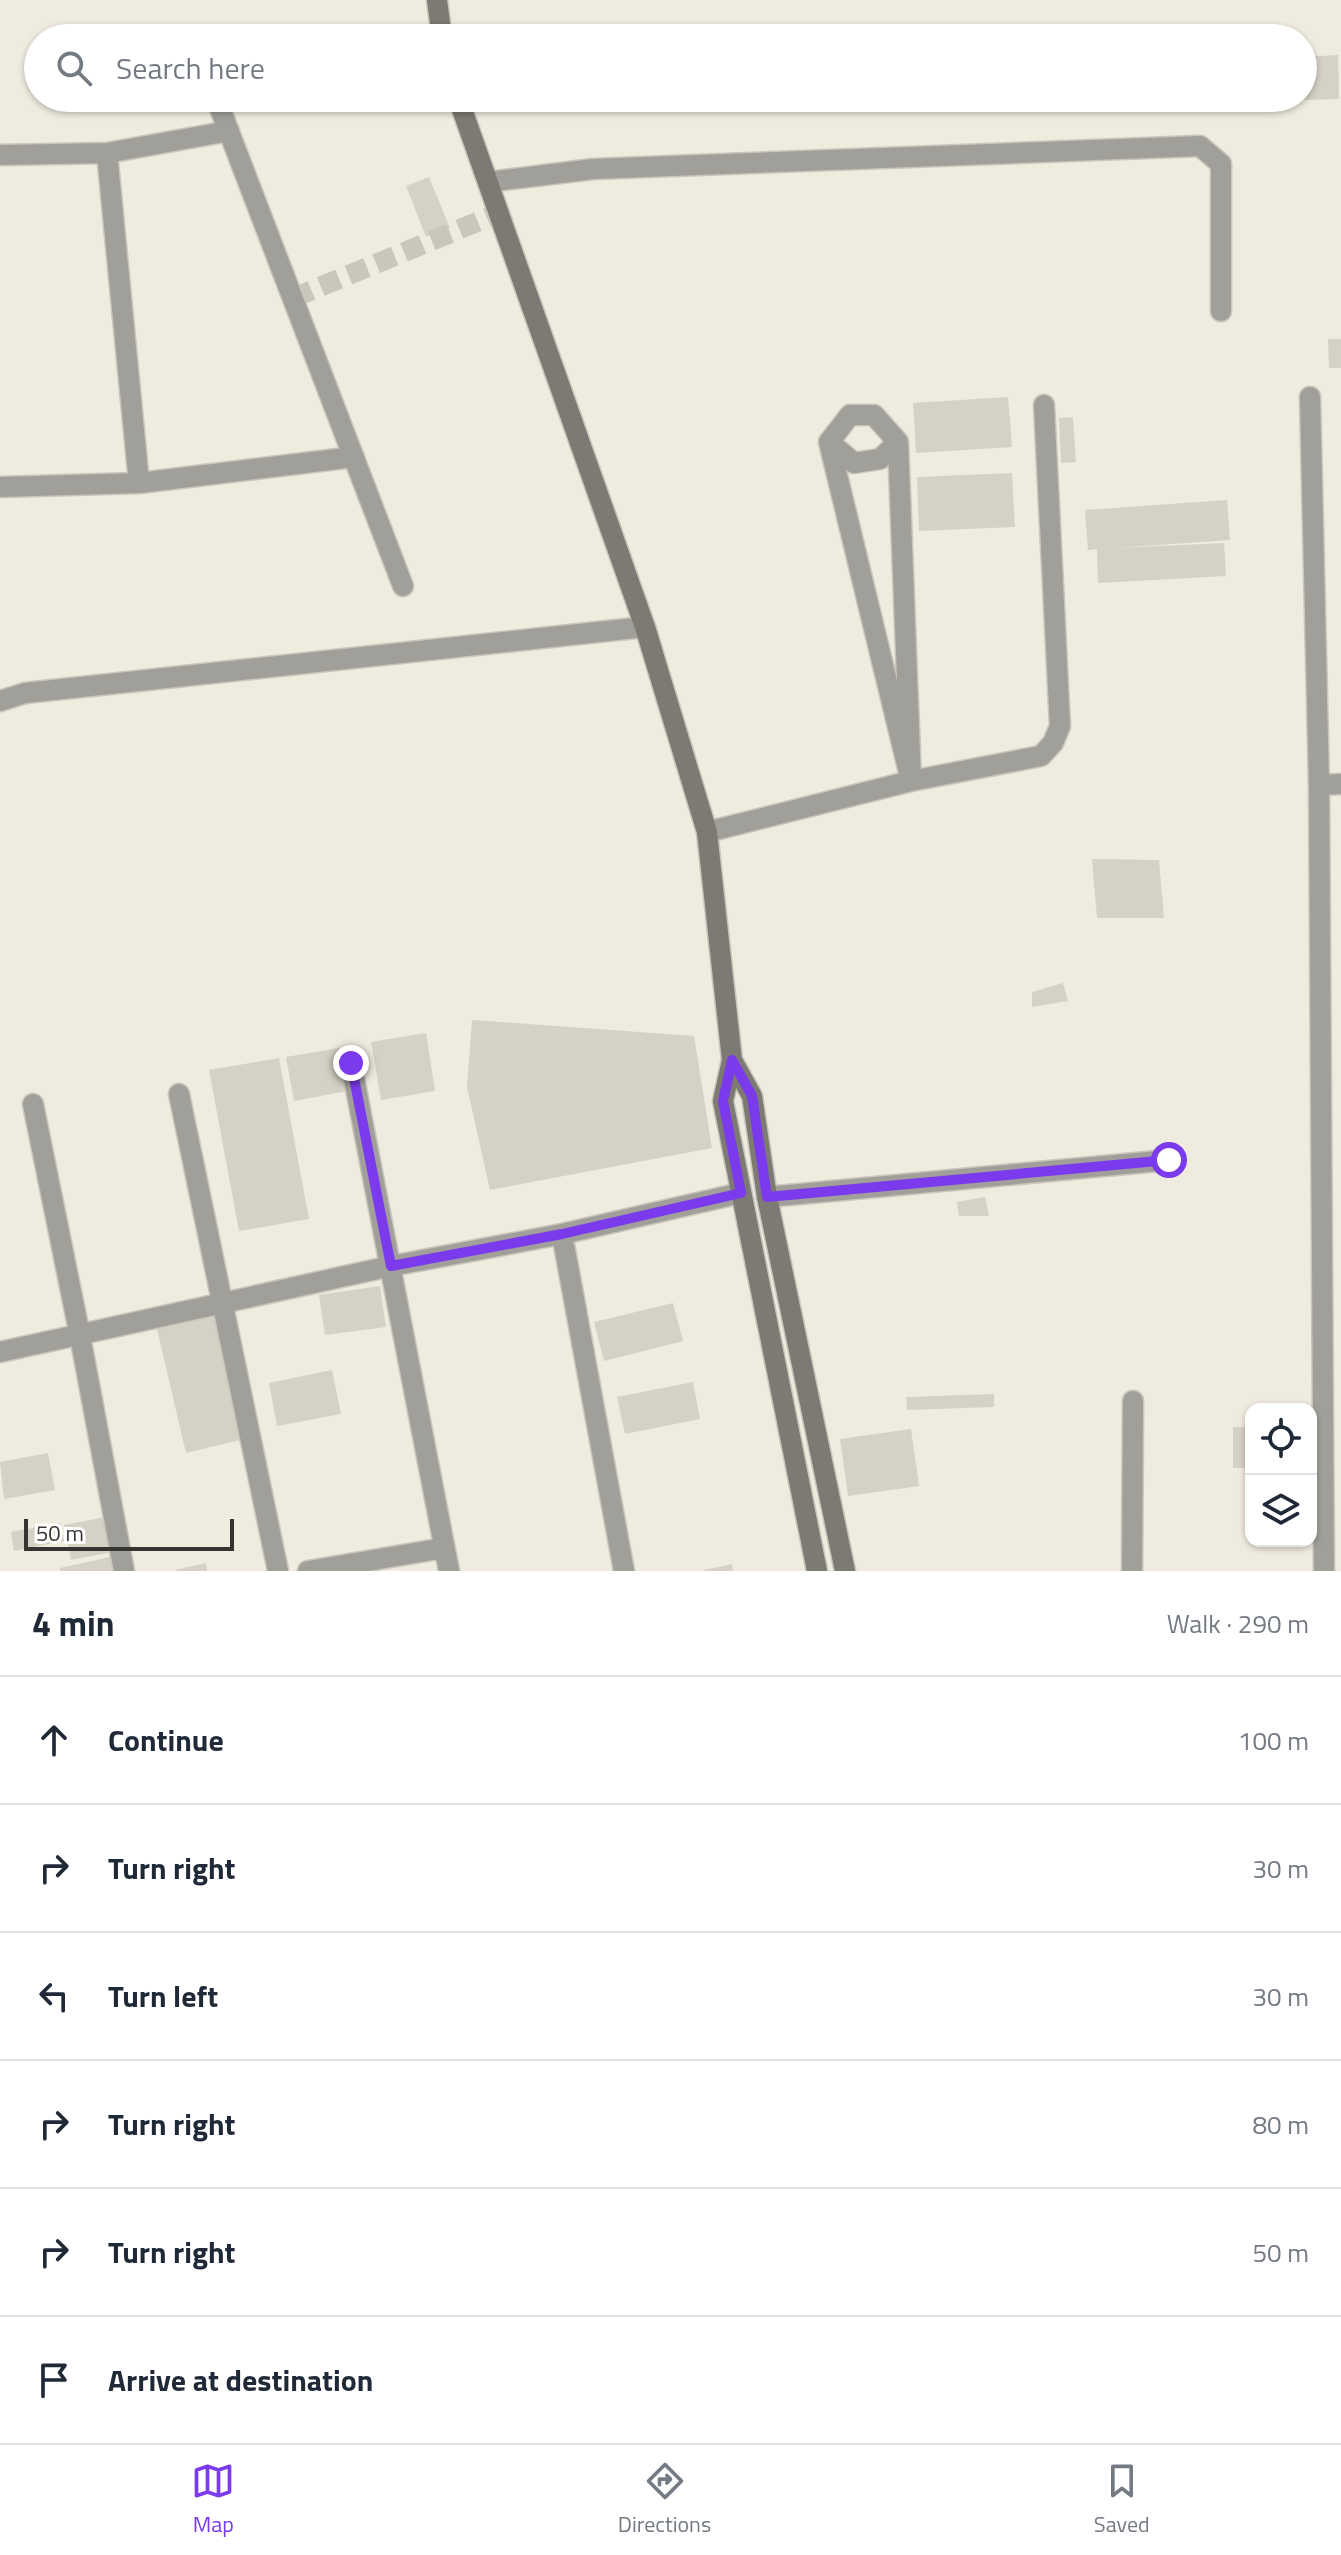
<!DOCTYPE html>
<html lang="en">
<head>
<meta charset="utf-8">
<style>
	:root { --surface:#fff; --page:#f2f2f3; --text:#1f2937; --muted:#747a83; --line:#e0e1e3; --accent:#7c3aed }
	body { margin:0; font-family:"Titillium Web",sans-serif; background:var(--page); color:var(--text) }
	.controls { position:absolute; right:24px; bottom:24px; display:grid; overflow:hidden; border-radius:16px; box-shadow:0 2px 6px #0004 }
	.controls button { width:72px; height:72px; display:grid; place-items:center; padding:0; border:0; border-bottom:2px solid var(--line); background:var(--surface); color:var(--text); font:40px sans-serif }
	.scale { position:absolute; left:24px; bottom:20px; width:210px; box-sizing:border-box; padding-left:8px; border:4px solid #363430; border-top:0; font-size:22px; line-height:28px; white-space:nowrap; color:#363430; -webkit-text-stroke:6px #fff; paint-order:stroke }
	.stop { position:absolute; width:24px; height:24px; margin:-18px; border:6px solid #7c3aed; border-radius:50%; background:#fff }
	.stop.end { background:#7c3aed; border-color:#fff; box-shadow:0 2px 8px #0008 }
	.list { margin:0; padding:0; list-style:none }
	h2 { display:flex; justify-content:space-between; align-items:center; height:104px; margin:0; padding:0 32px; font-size:34px }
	h2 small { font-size:26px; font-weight:400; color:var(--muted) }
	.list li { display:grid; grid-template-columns:52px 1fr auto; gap:24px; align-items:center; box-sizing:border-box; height:128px; padding:0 32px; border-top:2px solid var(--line) }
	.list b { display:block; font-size:30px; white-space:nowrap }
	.list em { font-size:26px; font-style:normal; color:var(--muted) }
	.icon { flex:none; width:44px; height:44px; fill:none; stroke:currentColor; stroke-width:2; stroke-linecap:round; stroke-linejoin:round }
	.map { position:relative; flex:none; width:1341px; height:1571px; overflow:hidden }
	.search { position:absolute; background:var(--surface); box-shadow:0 2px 6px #0004; left:24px; right:24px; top:24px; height:88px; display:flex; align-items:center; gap:20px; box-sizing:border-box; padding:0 28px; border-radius:44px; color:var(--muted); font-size:30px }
	.sheet { height:872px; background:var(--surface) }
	nav { display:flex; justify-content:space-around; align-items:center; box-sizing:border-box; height:112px; border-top:2px solid var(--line); background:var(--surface); font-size:22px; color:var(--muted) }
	nav a { display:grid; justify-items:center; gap:4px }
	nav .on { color:var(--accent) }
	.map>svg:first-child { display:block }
	.building { fill:#d5d1c5 }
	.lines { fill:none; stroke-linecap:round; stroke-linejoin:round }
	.street-tunnel { stroke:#cac6bc; stroke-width:20; stroke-dasharray:20 10; stroke-linecap:butt }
	.street-casing { stroke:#cac6bc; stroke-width:23 }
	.secondary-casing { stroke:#cac6bc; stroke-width:23 }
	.street { stroke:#a09f9a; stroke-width:20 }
	.secondary { stroke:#7d7a73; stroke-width:20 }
	.route { stroke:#7c3aed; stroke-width:10 }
</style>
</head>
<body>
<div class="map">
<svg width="1341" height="1571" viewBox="0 0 1341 1571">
	<rect width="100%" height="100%" fill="#efebdf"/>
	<!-- building -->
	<path class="building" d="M1338,55L1339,99L1303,100V57Z
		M429,177L450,228L426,237L406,186Z
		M1328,339H1341V368H1329Z
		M1008,397L1012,447L916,453L913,403Z
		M1073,417L1076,462L1061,463L1059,418Z
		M1012,473L1015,527L919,531L917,477Z
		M1227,500L1230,540L1115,548L1224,543L1226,576L1098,583L1097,549L1088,550L1085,510Z
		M1092,859L1159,860L1164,918H1097Z
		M1063,983L1068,1001L1032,1007V992Z
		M472,1020L694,1036L712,1148L490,1190L467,1087Z
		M426,1033L435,1091L381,1100L371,1042Z
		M339,1048L347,1091L294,1101L286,1057Z
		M279,1058L309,1219L239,1231L209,1070Z
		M985,1197L989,1216H959L957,1202Z
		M380,1286L386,1327L325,1335L319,1295Z
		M673,1303L683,1341L604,1361L594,1322Z
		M219,1315L248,1438L186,1453L157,1329Z
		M332,1370L341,1414L277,1426L269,1383Z
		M693,1382L700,1419L625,1434L617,1397Z
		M994,1394V1407L907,1410L906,1397Z
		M1233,1427H1251V1468H1233Z
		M911,1429L919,1486L848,1496L840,1439Z
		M48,1453L55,1490L4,1499L0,1462Z
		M111,1516L118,1551L71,1560L64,1525Z
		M60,1523L64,1541L14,1551L11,1532Z
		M119,1555L122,1571H60V1568Z
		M206,1563L207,1571H175V1570Z
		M732,1564L733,1571H704V1570Z"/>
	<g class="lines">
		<!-- street-tunnel -->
		<path class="street-tunnel" d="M293,298L499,213"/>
		<defs>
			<path id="street" d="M216,98L403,586
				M107,153L229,131
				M0,155L107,153L139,483
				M488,182L593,169L1200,146L1221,164V311
				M1310,397L1319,785
				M850,415H874L898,442L911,781L829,442Z
				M829,442L854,463L880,459L898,442
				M0,487L139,483L354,457
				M0,701L25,693L645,627
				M707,832L911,781L1041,756L1053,743L1060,726L1044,405
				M351,1063L449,1571
				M179,1094L278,1571
				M33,1104L80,1336L124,1571
				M767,1197L1169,1160
				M562,1234L624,1571
				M0,1352L391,1266L562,1234L741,1193
				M308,1571L444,1548
				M1132,1571L1133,1401
				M1324,1571L1319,785L1341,784"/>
			<path id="secondary" d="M437,0L442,38
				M458,98L645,627L707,832L732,1060L723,1101L817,1571
				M732,1060L752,1096L767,1197L845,1571"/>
		</defs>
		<!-- street casing -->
		<use href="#street" class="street-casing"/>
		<!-- secondary casing -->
		<use href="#secondary" class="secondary-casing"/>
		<!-- street -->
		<use href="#street" class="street"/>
		<!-- secondary -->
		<use href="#secondary" class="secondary"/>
	</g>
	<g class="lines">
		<!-- route -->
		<path class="route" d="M351,1063L391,1266L562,1234L741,1193L723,1101L732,1060L752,1096L767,1197L1169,1160"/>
	</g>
</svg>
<div class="controls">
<button><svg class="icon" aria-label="locate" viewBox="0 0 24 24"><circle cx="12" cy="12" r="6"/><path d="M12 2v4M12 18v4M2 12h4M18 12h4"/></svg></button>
<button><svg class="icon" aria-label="layers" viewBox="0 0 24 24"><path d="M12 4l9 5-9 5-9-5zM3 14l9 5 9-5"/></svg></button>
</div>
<div class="scale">50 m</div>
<div class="stop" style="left:1169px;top:1160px"></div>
<div class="stop end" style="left:351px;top:1063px"></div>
<div class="search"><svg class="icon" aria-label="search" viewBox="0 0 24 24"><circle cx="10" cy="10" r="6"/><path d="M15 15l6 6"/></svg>Search here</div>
</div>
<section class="sheet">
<h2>4 min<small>Walk · 290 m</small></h2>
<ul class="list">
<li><svg class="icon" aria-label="ahead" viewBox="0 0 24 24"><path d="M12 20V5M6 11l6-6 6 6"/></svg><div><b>Continue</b></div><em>100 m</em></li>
<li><svg class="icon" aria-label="right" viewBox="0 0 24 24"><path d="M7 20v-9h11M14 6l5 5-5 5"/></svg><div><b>Turn right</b></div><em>30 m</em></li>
<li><svg class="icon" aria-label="left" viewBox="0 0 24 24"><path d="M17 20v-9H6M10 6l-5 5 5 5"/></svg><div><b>Turn left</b></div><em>30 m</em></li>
<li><svg class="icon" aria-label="right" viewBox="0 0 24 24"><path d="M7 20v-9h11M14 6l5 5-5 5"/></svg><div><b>Turn right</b></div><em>80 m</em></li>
<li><svg class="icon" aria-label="right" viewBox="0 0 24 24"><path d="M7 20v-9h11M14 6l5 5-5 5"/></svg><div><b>Turn right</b></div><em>50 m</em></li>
<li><svg class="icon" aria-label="arrive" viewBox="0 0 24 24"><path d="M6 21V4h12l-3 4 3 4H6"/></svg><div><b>Arrive at destination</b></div></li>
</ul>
</section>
<nav>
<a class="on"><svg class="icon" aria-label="map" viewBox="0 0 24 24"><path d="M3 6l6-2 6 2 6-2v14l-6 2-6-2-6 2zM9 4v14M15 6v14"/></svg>Map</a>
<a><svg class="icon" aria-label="directions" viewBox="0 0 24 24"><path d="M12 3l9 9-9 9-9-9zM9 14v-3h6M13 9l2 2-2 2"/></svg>Directions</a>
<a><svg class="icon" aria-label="saved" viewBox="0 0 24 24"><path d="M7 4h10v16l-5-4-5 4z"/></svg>Saved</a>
</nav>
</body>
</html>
